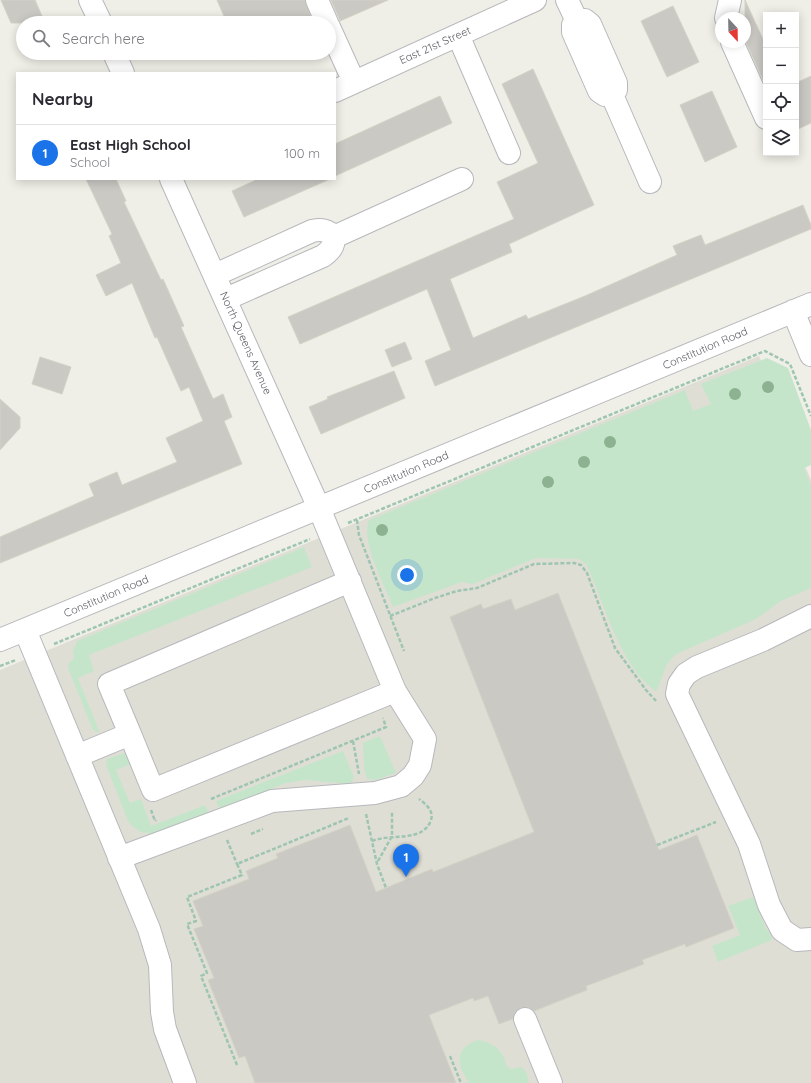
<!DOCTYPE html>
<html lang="en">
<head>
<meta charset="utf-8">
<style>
	:root { --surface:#fff; --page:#f2f2f3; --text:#2b2b33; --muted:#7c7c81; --line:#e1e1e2; --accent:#1a73e8 }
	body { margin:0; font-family:Quicksand,sans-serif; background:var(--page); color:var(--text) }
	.controls { position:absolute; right:12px; top:12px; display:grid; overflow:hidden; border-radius:0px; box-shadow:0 2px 10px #0003 }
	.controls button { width:36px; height:36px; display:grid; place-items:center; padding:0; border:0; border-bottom:1px solid var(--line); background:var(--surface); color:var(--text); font:20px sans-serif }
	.compass { position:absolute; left:715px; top:12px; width:36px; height:36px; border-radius:50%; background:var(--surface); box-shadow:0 2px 10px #0003; rotate:158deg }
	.you { position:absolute; left:407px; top:575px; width:14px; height:14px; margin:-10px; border:3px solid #fff; border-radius:50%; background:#1a73e8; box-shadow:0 0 0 6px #1a73e833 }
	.badge { display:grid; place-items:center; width:26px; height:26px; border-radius:50%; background:var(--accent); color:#fff; font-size:13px; font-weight:700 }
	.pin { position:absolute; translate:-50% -33px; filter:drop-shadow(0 1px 2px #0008) }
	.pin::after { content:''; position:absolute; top:21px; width:14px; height:12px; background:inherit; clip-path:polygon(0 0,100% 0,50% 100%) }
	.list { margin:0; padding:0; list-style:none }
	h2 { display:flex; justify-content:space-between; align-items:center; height:52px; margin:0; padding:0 16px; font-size:17px }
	h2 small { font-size:13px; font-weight:400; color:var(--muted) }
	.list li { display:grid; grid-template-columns:26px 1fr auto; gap:12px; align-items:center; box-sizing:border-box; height:56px; padding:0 16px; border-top:1px solid var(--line) }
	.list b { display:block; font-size:15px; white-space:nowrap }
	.list p { margin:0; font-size:13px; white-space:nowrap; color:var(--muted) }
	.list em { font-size:13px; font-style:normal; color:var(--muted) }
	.icon { flex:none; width:22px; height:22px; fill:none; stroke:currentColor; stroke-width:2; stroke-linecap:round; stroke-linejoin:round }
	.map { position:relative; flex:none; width:811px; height:1083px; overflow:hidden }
	.search { position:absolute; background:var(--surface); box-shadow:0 2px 10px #0003; left:16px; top:16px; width:320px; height:44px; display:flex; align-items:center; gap:10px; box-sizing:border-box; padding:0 14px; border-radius:22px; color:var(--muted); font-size:15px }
	.panel { position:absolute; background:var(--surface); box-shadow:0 2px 10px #0003; left:16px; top:72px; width:320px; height:108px; border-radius:0px }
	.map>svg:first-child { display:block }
	.education { fill:#dfded5 }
	.green { fill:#c5e5cb }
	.building { fill:#cbc9c4; stroke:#d4d2c5 }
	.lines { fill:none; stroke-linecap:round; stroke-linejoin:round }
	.minor-casing { stroke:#b7b8bc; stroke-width:24 }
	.path { stroke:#9ec5b1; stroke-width:2.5; stroke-dasharray:4 2; stroke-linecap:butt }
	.minor { stroke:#fff; stroke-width:22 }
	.tree { fill:#8cb291 }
	.labels { text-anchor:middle; stroke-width:3.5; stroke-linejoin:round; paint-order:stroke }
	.street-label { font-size:11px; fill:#5e6066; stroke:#fff }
</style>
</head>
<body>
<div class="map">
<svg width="811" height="1083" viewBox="0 0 811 1083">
	<rect width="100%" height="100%" fill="#efefe7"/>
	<!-- education -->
	<path class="education" d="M759,356L811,480V1083H0V670Z"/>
	<!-- green -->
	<path class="green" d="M767,358L788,368L811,430V465L804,468L811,485V588L781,601L756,619L676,654L667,664L657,690L655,691C619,664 605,604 586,564L578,559L536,558L473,584L462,582L393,607C385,586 360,541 369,520L685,390L693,411L711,404L701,384Z
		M304,547L312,567L89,655L94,671L78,678L100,733L93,730L68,668L69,662L74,659L73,651L77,641Z
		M380,736L396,773L376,780L367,779L364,769L363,743Z
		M343,751L354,777L352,782L348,784L306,780L286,783L220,809L216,801Z
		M125,753L130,756L133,763L116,770L130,803L141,799L151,826L205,805L209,814L152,834L141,832L132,826L128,821L106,765L107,759Z
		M753,897L766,929L770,933L772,940L718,962L712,946L740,935L728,906Z
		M478,1040C489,1042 499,1046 504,1058C506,1062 506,1066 510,1069L521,1067C527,1071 528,1076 529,1083H469C457,1065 453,1048 478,1040Z"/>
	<!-- building -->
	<path class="building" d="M1,0H35L45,23H11Z
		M217,0H305L313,23H227Z
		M331,0H388L340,21Z
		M745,0L766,46V87L745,40Z
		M673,6L699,62L667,77L641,21Z
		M249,53H268L252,60Z
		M533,69L594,205L509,244L512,252L450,279L473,338L526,315L528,319L585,296L677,255L673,246L701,235L705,245L803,205L811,225V229L435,386L425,361L451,350L427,289L300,344L288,317L514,219L497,182L538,163L502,84Z
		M811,76V123L796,130V83Z
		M712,91L737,147L705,162L680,105Z
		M440,96L452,123L335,176V144Z
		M86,179H116L126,201L124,202L161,280L163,279L184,326L181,327L213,399L223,394L232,417L224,421L242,464L0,563V537L94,496L89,484L117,472L122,485L177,462L166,438L203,421L189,387L181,391L157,337L155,338L132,283L106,296L96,275L121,263L109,236L112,234Z
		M258,179H330L244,217L232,191Z
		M405,342L412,359L392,367L385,350Z
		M40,357L71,367L62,394L32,384Z
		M394,371L405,398L321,434L309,407L328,399L327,397Z
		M0,399L20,417V428L0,450Z
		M558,593L659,850L697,835L734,928L686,947L685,944L642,960L644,964L586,986L587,990L534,1011L527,1007L520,1008L515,1012L513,1019L499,1024L488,996L474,1001L473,998L429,1015L456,1083H255L245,1056L239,1058L208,980L214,978L194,929L203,926L193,901L249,879L246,871L278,858L276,854L350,825L376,892L432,869L433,872L534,832L450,617L481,604L483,609L511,599L515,610Z"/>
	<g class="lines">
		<defs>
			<path id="minor" d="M90,0L101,23
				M317,0L327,23
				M567,0L577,21
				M726,18L730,0
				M585,20L590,24L616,83V90L612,95H605L599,91L573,32V25L577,21Z
				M329,27L354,82
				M458,35L509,153
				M732,42L766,118
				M114,53L123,73
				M335,91L535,0
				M612,95L650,182
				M334,237L462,179
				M215,275L312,231C322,229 328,230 334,237C334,246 331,250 323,256L226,299
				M793,311L811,355
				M811,616L763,640L697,667L686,674L679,684L677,694L749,844L769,905L782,930L797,940L811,939
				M25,630L149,929L160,965L162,1012L165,1029L185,1083
				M0,640L811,304
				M130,734L109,684L350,581
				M77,756L130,734L153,790L395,691L319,508L171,179
				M119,858L272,801L375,793L401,786L413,776L420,765L425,739L395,691
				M525,1019L551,1083"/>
		</defs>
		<!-- minor casing -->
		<use href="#minor" class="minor-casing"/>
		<!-- path -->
		<path class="path" d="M357,520L359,535L404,651
			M348,523L765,351L790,364L811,416
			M390,616L435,598L457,591L477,588L534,564L574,563L581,565L587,573L615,648L646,690L657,702
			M54,644L310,539
			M0,666L16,660
			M353,741L359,774
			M211,799L386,727L383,718
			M151,810L155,821L156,820
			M366,814L377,864L386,888
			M251,834L263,829
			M227,840L237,864
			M372,841C391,833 423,843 431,820C434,811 426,804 419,799
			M657,845L716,822
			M378,861L392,836V811
			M450,1056L461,1083
			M237,1065L201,976L207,973L187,924L196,921L187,897L242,875L237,864L349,818"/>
		<!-- minor -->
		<use href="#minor" class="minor"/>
	</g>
	<!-- trees -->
	<g class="tree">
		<circle cx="768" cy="387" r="6"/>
		<circle cx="735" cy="394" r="6"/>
		<circle cx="610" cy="442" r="6"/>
		<circle cx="584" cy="462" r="6"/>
		<circle cx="548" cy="482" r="6"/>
		<circle cx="382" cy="530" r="6"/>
	</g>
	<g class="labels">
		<!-- street labels -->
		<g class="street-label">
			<text transform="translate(435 45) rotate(-24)" y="4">East 21st Street</text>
			<text transform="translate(246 343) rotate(66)" y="4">North Queens Avenue</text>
			<text transform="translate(705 348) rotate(-23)" y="4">Constitution Road</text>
			<text transform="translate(406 472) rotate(-23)" y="4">Constitution Road</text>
			<text transform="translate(106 596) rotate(-23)" y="4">Constitution Road</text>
		</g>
	</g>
</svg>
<div class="controls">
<button>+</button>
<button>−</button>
<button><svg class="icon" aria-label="locate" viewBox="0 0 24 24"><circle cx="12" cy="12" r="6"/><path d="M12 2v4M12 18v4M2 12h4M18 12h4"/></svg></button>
<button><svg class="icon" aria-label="layers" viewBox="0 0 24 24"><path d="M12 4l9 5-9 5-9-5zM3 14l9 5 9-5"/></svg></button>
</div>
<svg class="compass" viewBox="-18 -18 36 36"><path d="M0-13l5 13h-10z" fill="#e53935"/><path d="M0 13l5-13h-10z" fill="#7c7c81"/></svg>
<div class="you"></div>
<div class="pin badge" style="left:406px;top:877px">1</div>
<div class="search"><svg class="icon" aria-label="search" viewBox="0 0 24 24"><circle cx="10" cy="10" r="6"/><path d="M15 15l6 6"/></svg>Search here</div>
<section class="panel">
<h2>Nearby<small></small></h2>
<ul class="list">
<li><span class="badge">1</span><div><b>East High School</b><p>School</p></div><em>100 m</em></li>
</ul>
</section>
</div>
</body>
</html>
